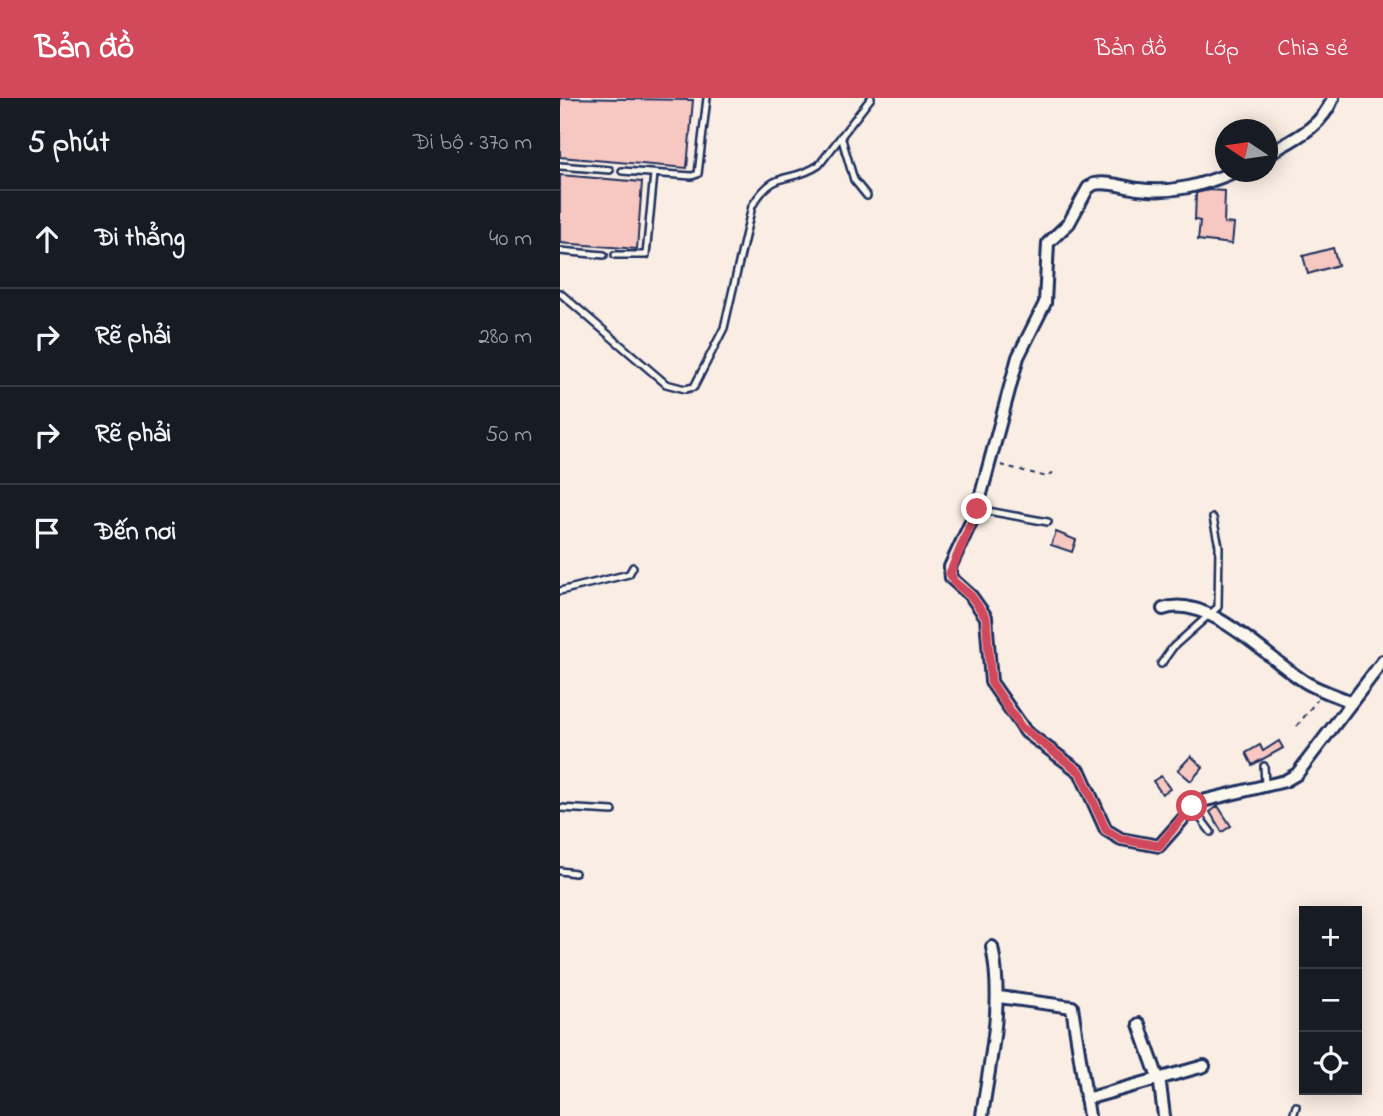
<!DOCTYPE html>
<html lang="vi">
<head>
<meta charset="utf-8">
<style>
	:root { --surface:#171b24; --page:#242831; --text:#f1f3f6; --muted:#9ea1a6; --line:#363941; --accent:#d1495b }
	body { margin:0; font-family:"Indie Flower",sans-serif; background:var(--page); color:var(--text) }
	.controls { position:absolute; right:21px; bottom:21px; display:grid; overflow:hidden; border-radius:0px; box-shadow:0 4px 18px #0003 }
	.controls button { width:63px; height:63px; display:grid; place-items:center; padding:0; border:0; border-bottom:2px solid var(--line); background:var(--surface); color:var(--text); font:35px sans-serif }
	.compass { position:absolute; left:655px; top:21px; width:63px; height:63px; border-radius:50%; background:var(--surface); box-shadow:0 4px 18px #0003; rotate:283deg }
	.stop { position:absolute; width:21px; height:21px; margin:-16px; border:5px solid #d1495b; border-radius:50%; background:#fff }
	.stop.end { background:#d1495b; border-color:#fff; box-shadow:0 2px 7px #0008 }
	.list { margin:0; padding:0; list-style:none }
	h2 { display:flex; justify-content:space-between; align-items:center; height:91px; margin:0; padding:0 28px; font-size:30px }
	h2 small { font-size:23px; font-weight:400; color:var(--muted) }
	.list li { display:grid; grid-template-columns:46px 1fr auto; gap:21px; align-items:center; box-sizing:border-box; height:98px; padding:0 28px; border-top:2px solid var(--line) }
	.list b { display:block; font-size:26px; white-space:nowrap }
	.list em { font-size:23px; font-style:normal; color:var(--muted) }
	.icon { flex:none; width:38px; height:38px; fill:none; stroke:currentColor; stroke-width:2; stroke-linecap:round; stroke-linejoin:round }
	.map { position:relative; flex:none; width:823px; height:1018px; overflow:hidden }
	header { display:flex; align-items:center; gap:42px; box-sizing:border-box; height:98px; padding:0 35px; background:var(--accent); color:#fff }
	header strong { font-size:33px }
	nav { display:flex; gap:38px; margin-inline-start:auto; font-size:24px }
	main { display:flex }
	aside { flex:1; background:var(--surface) }
	.map>svg:first-child { display:block }
	.building { fill:#f7c7c1; stroke:#1b2f5e; stroke-width:2 }
	.lines { fill:none; stroke-linecap:round; stroke-linejoin:round }
	.service-casing { stroke:#1b2f5e; stroke-width:10 }
	.minor-casing { stroke:#1b2f5e; stroke-width:16 }
	.path { stroke:#1b2f5e; stroke-width:2; stroke-dasharray:5 5; stroke-linecap:butt }
	.service { stroke:#fbf7ec; stroke-width:5 }
	.minor { stroke:#fbf7ec; stroke-width:10 }
	.route { stroke:#d1495b; stroke-width:9 }
</style>
</head>
<body>
<header>
<strong>Bản đồ</strong>
<nav><a>Bản đồ</a><a>Lớp</a><a>Chia sẻ</a></nav>
</header>
<main>
<aside>
<h2>5 phút<small>Đi bộ · 370 m</small></h2>
<ul class="list">
<li><svg class="icon" aria-label="ahead" viewBox="0 0 24 24"><path d="M12 20V5M6 11l6-6 6 6"/></svg><div><b>Đi thẳng</b></div><em>40 m</em></li>
<li><svg class="icon" aria-label="right" viewBox="0 0 24 24"><path d="M7 20v-9h11M14 6l5 5-5 5"/></svg><div><b>Rẽ phải</b></div><em>280 m</em></li>
<li><svg class="icon" aria-label="right" viewBox="0 0 24 24"><path d="M7 20v-9h11M14 6l5 5-5 5"/></svg><div><b>Rẽ phải</b></div><em>50 m</em></li>
<li><svg class="icon" aria-label="arrive" viewBox="0 0 24 24"><path d="M6 21V4h12l-3 4 3 4H6"/></svg><div><b>Đến nơi</b></div></li>
</ul>
</aside>
<div class="map">
<svg width="823" height="1018" viewBox="0 0 823 1018">
	<rect width="100%" height="100%" fill="#faede3"/>
	<filter id="ink" filterUnits="userSpaceOnUse"><feTurbulence type="fractalNoise" baseFrequency=".0143" numOctaves="2"/><feDisplacementMap in="SourceGraphic" scale="14" xChannelSelector="R" yChannelSelector="G"/><feConvolveMatrix kernelMatrix="1 2 1 2 8 2 1 2 1" color-interpolation-filters="sRGB"/></filter>
	<g filter="url(#ink)">
		<!-- building -->
		<path class="building" d="M0,0L133,2L127,70L0,59Z
			M0,77L82,84L77,151L0,145Z
			M649,92L665,93L664,125L674,126L672,146L638,142L640,123L635,122L636,95Z
			M773,150L778,167L748,176L743,158Z
			M496,434L516,442L512,454L491,447Z
			M719,643L723,650L692,667L686,655L700,647L703,653Z
			M631,658L643,669L631,683L618,672Z
			M601,678L610,691L602,696L593,683Z
			M658,708L671,728L662,734L650,714Z"/>
		<g class="lines">
			<defs>
				<path id="service" d="M281,38L294,82L307,98
					M0,68L50,72
					M62,73L132,78L138,76L147,0
					M0,153L44,157
					M55,157H86L94,76
					M0,195L106,286L125,291L134,289L164,230L192,108C216,69 229,87 259,67L311,0
					M417,411L488,424
					M0,493L69,476L73,469
					M601,566L613,549L658,509L659,448L653,420
					M704,668L705,686
					M632,709L651,734
					M0,710L53,713
					M0,773L15,775
					M733,1018L736,1008"/>
				<path id="minor" d="M708,56C734,41 761,30 773,0
					M674,74C642,87 613,96 578,91C564,89 548,83 534,86L528,90L509,125L488,145L485,205L458,259L417,411L390,469L391,480L411,498L426,519L431,584L466,634L520,674L546,732L561,741L599,748L638,704L725,683L737,676L823,563
					M603,511C648,494 711,564 747,585C761,593 777,598 792,604
					M439,899L512,909L529,1018
					M579,926L600,986L604,1018
					M526,1001L644,968
					M422,1018C430,961 444,907 432,849"/>
			</defs>
			<!-- service casing -->
			<use href="#service" class="service-casing"/>
			<!-- minor casing -->
			<use href="#minor" class="minor-casing"/>
			<!-- path -->
			<path class="path" d="M441,367L487,379L494,374
				M737,628L757,602"/>
			<!-- service -->
			<use href="#service" class="service"/>
			<!-- minor -->
			<use href="#minor" class="minor"/>
		</g>
	</g>
	<g class="lines" filter="url(#ink)">
		<!-- route -->
		<path class="route" d="M417,411L390,475L394,484L411,498L426,519L431,584L461,629L520,674L546,732L561,741L599,748L632,708"/>
	</g>
</svg>
<div class="controls">
<button>+</button>
<button>−</button>
<button><svg class="icon" aria-label="locate" viewBox="0 0 24 24"><circle cx="12" cy="12" r="6"/><path d="M12 2v4M12 18v4M2 12h4M18 12h4"/></svg></button>
</div>
<svg class="compass" viewBox="-18 -18 36 36"><path d="M0-13l5 13h-10z" fill="#e53935"/><path d="M0 13l5-13h-10z" fill="#9ea1a6"/></svg>
<div class="stop" style="left:632px;top:708px"></div>
<div class="stop end" style="left:417px;top:411px"></div>
</div>
</main>
</body>
</html>
